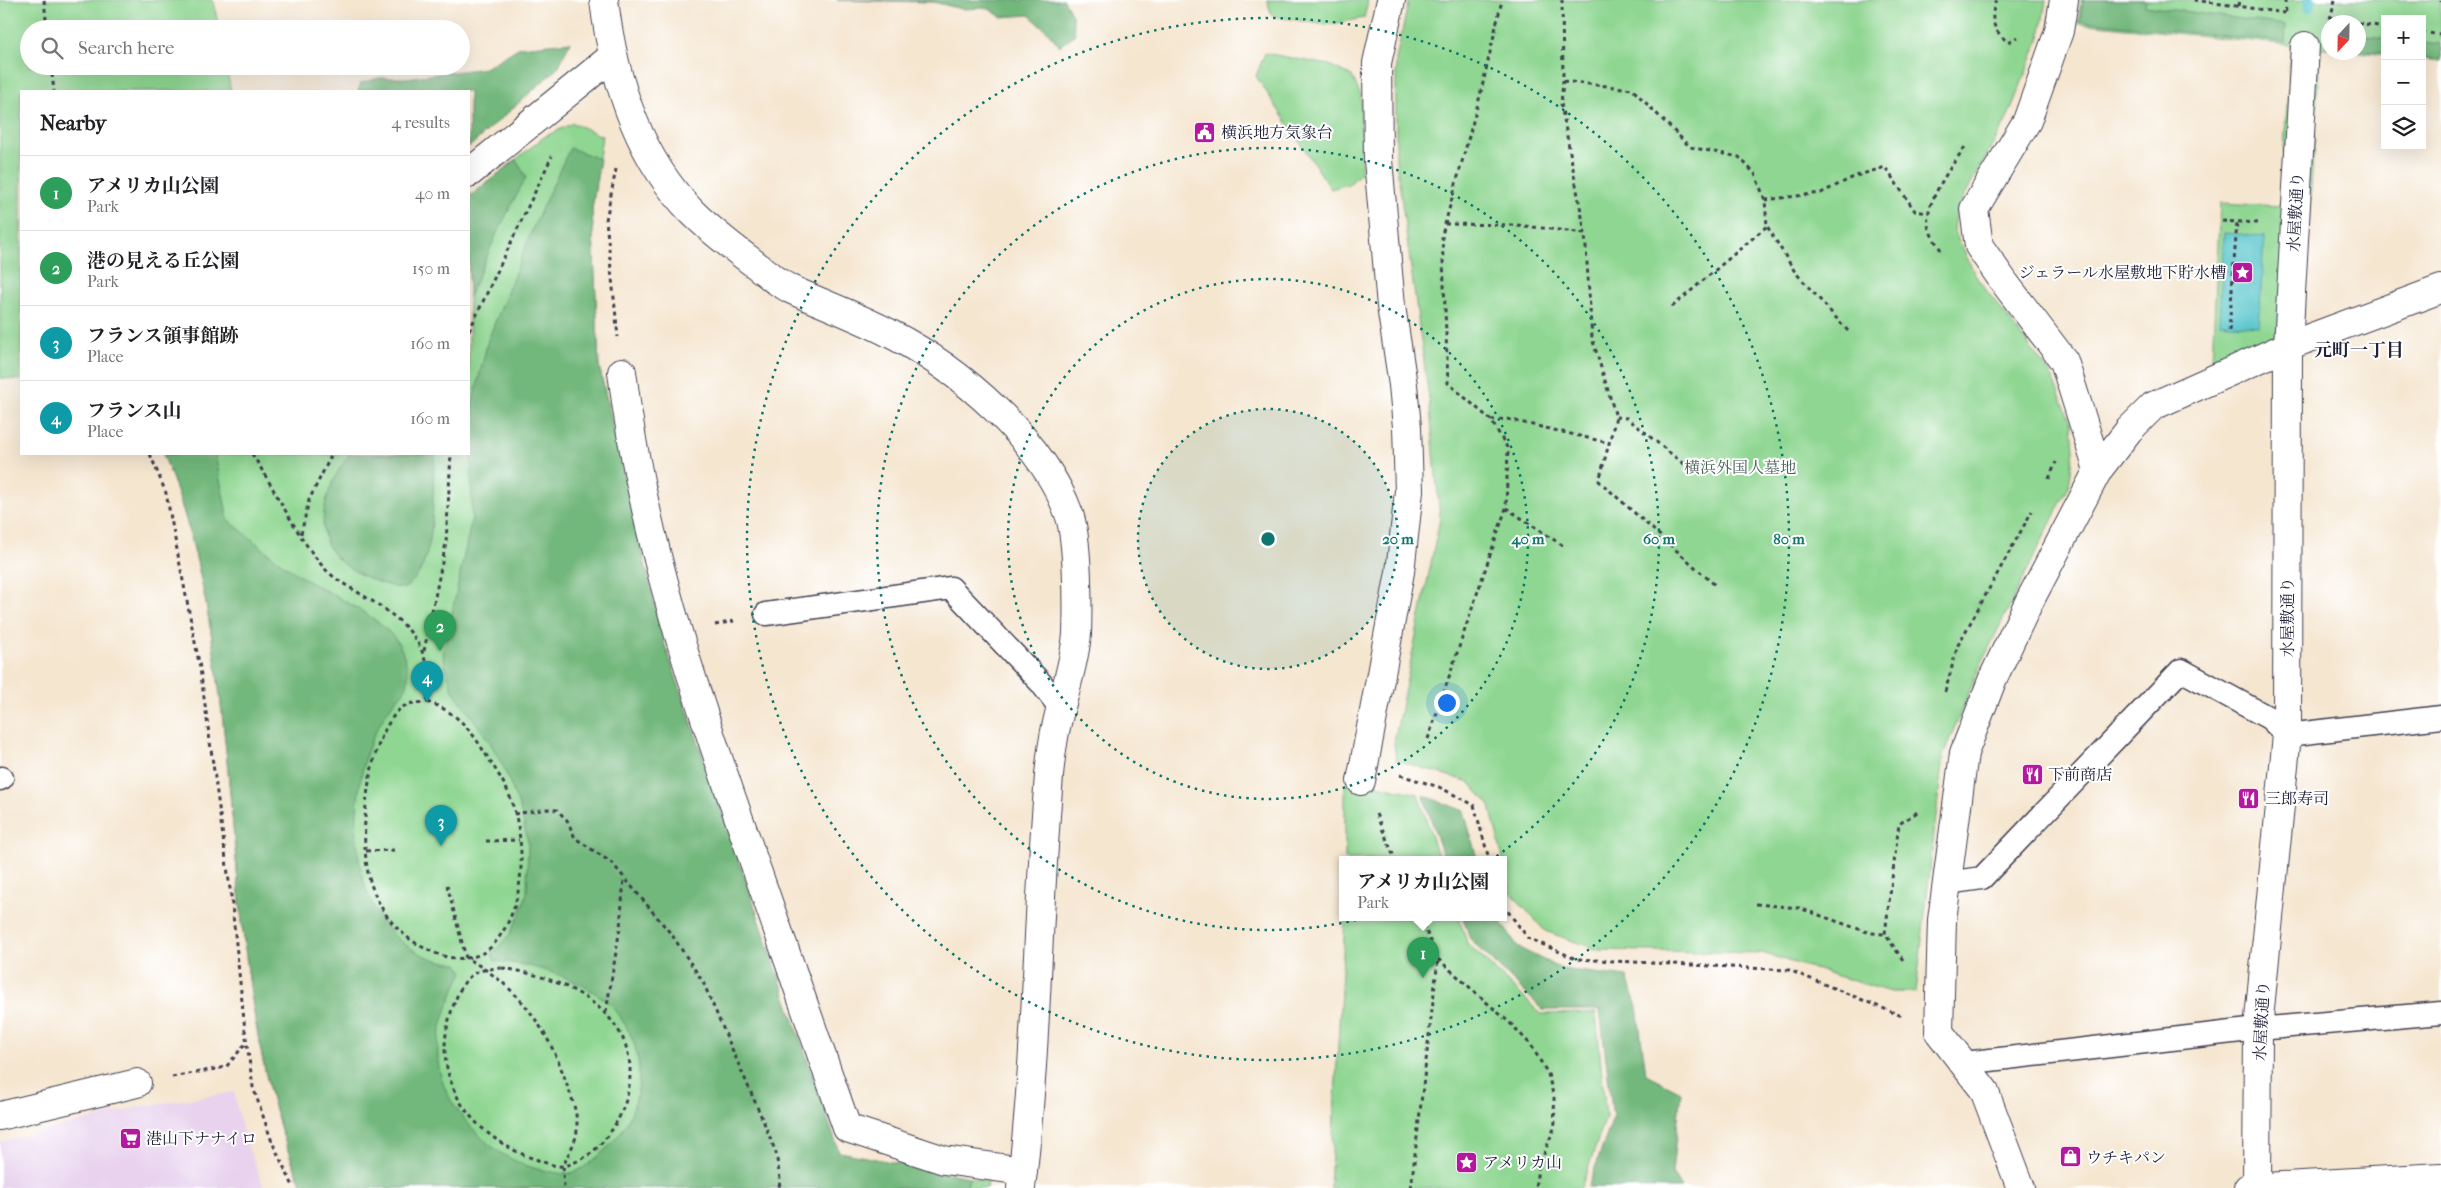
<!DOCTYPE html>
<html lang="en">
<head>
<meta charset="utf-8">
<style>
	:root { --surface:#fff; --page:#f2f2f2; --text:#202124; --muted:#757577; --line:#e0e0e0; --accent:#2563eb }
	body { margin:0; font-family:"IM FELL French Canon","Noto Serif JP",serif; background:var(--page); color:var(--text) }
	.controls { position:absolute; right:15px; top:15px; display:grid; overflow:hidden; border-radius:0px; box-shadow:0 5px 20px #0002 }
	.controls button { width:45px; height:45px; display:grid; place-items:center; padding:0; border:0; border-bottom:1px solid var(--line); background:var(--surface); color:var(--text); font:25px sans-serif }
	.compass { position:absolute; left:2321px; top:15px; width:45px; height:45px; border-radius:50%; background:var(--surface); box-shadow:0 5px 20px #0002; rotate:202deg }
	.you { position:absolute; left:1446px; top:702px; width:18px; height:18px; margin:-12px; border:4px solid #fff; border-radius:50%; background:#1a73e8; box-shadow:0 0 0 8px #1a73e833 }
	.badge { display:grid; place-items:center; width:32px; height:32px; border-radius:50%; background:var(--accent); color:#fff; font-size:16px; font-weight:700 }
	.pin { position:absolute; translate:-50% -41px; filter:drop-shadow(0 1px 2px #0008) }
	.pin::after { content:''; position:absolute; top:26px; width:18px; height:15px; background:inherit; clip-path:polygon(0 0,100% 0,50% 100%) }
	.popup { position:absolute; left:1339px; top:856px; width:168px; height:65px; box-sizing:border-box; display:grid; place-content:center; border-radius:0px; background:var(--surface); filter:drop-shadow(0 1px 4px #0005); font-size:16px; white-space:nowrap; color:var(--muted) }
	.popup b { font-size:19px; color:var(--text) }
	.popup::after { content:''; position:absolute; left:50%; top:100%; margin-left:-10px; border:10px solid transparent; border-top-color:var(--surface) }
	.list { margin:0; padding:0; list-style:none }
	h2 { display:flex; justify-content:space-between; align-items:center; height:65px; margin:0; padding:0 20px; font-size:21px }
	h2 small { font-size:16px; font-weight:400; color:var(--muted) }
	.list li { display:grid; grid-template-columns:32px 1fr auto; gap:15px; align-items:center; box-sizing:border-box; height:75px; padding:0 20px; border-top:1px solid var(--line) }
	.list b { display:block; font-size:19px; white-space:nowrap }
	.list p { margin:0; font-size:16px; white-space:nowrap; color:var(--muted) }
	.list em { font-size:16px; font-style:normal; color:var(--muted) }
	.icon { flex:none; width:28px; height:28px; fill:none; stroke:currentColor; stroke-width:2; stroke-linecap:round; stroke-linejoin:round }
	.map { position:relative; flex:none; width:2441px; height:1188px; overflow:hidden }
	.search { position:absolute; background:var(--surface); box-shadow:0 5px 20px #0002; left:20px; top:20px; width:450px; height:55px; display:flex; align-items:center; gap:12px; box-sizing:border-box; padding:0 18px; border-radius:28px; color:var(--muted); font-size:19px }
	.panel { position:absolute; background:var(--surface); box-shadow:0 5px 20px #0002; left:20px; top:90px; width:450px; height:365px; border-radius:0px }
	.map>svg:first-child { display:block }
	.built { fill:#e8d2ee }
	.green { fill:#8ed691; stroke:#587c66 }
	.forest { fill:#72b77b; stroke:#4a6c5b }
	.water { fill:#57c5cc; stroke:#3c7484 }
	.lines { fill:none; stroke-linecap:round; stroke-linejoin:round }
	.stream { stroke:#57c5cc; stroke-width:12 }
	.lane-casing { stroke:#423f51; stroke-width:25 }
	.street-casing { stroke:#423f51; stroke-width:30 }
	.secondary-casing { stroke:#423f51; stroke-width:30 }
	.path { stroke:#423f51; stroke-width:3; stroke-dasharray:4 4; stroke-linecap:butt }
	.lane { stroke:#fff; stroke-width:22 }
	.street { stroke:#fff; stroke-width:28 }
	.secondary { stroke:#fff; stroke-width:28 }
	.ring { fill:none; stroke:#0f766e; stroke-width:2.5; stroke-dasharray:2.5 5 }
	.labels { text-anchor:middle; stroke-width:4; stroke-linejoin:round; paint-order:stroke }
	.poi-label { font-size:16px; fill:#22223b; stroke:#fff; text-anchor:start }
	.street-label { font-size:16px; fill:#22223b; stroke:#fff }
	.park-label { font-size:16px; fill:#486159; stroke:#fff }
	.neighbourhood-label { font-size:18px; font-weight:bold; fill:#22223b; stroke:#fff }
	.centre { fill:#0f766e; stroke:#fff; stroke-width:2.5 }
	.ring-label { font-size:15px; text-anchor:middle; font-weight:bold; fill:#0f766e; stroke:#fff; stroke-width:4; stroke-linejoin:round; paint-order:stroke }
</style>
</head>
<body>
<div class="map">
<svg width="2441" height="1188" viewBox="0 0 2441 1188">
	<rect width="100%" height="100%" fill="#fff"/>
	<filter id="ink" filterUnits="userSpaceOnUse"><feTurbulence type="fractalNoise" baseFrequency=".02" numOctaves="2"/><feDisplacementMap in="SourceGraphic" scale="10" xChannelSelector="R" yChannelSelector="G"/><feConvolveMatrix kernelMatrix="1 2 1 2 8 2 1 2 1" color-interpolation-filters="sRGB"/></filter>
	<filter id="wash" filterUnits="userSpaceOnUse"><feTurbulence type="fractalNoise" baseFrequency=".0096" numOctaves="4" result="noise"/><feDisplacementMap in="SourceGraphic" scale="20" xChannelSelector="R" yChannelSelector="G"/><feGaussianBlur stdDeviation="1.12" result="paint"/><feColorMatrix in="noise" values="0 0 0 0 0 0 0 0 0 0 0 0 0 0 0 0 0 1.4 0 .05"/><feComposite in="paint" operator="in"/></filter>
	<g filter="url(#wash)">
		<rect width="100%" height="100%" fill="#f5e6d0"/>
		<!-- built -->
		<path class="built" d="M234,1092L243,1134L264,1188H0V1142L144,1106Z"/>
		<!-- green -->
		<path class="green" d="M0,0H213L219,29H29V66H226L231,91H21V380L0,378Z
			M1267,0H1368L1364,18L1326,25L1272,16Z
			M1409,0H2046L2040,37L2007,119L1956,211L1954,231L1977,278L2050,373L2072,424L2074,450L2069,486L1980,666L1943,755L1916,992H1890L1762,953L1598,950L1545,931L1511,893L1490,806L1469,782L1396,760L1394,742L1440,519L1429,398L1396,160V59Z
			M2081,0H2441V61L2422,59V19H2385V55L2359,52L2358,22H2328V48H2320L2302,326L2212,360L2220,203L2280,206L2291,45L2078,23Z
			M1265,53L1329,65L1352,76L1361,96V173L1349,184L1331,189L1256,76Z
			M573,123L602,136L592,209L599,366L662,637L839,1152L988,1181L987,1188H303C267,1105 255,1029 244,940C226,783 224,600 163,454H469V197L544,137Z
			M1345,784L1377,785L1418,794L1439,859H1345Z
			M1345,917H1459L1467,943L1541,1014L1596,1013L1606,1117L1581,1188H1330Z"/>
		<!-- forest -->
		<path class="forest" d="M837,0H1064L1072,15L1075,34L1060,46L1045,29L1029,15L1001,17L988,8L962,9L933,2Z
			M2083,0H2146L2145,6L2286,25L2285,42L2080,21Z
			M2359,35L2385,38V53L2359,50Z
			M570,42L558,68L469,147V91H358L361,83L379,78H406L485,68L520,47Z
			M2422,42L2441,44V60L2422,57Z
			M570,148L600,159L592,209L599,366L662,637L839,1152L969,1177L967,1188H303C267,1105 255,1029 244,940C226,783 224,600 163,454H215L228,520C251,538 274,559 300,576C326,593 392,620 402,651C406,661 411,678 406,688C403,694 396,700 392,705C381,720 371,738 366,756C344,836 355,953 458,964L463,972C437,1023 423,1068 462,1116C485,1145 509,1163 545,1171C553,1172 564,1175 571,1173C586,1170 609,1147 618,1136C643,1103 646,1061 626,1026C621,1019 617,1010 610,1004C579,978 535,964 495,961L492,954L510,934L519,916L527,893L528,842L520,808L504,768L491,744L452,689L443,655L472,518L471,431L473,402L488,340L535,223Z
			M516,160L526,177L497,233L469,297V197Z
			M350,454H435C430,492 441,563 405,588C392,588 381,583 368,578C355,572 339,563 331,551C312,523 331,477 350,454Z
			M1423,795L1464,811L1477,859H1444Z
			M1463,917H1497L1519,948L1562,969L1627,977L1637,1007L1646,1074L1681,1092L1672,1173L1681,1188L1588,1187L1613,1118L1600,1010H1543L1470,939Z"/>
		<!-- water -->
		<path class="water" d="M2224,233L2264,236L2259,326L2219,323Z"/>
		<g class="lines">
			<!-- stream -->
			<path class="stream" d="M2309,6L2310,0"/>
		</g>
	</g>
	<g filter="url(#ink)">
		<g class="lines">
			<defs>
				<path id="lane" d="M766,614L951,588L1041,683L1061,709
					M0,779L2,778
					M1947,883L1982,878L2181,670L2269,718L2287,735L2441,717
					M1964,1063L2258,1029L2441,1013"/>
				<path id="street" d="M2064,0L2059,31L2027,121L1974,209L1979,246L2004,282L2064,361L2098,470
					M469,173L613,56
					M622,372C641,531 692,685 745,836C779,933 813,1031 847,1128L944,1160L1023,1171
					M1361,781L1400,572L1409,491L1407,427L1403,385L1391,306L1378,160L1377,63L1391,0
					M0,1116L137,1083
					M2021,1188L1984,1090L1939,1032L1942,920L1964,753L1993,678L2029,602L2098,470L2129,430L2153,406L2288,346L2441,289
					M2248,1188L2441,1177
					M2257,1188L2258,1029L2287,735L2288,346L2305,46"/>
				<path id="secondary" d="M604,0C613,76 637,156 692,212C717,237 748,258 775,280L790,289C823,304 859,317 891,334C959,369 1042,439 1069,514C1078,539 1078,606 1077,634C1074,669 1060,703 1054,737C1051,754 1049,772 1048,789C1037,922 1037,1056 1021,1188"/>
			</defs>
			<!-- lane casing -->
			<use href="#lane" class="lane-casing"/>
			<!-- street casing -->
			<use href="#street" class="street-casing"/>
			<!-- secondary casing -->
			<use href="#secondary" class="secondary-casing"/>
			<!-- path -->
			<path class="path" d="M44,0L47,29
				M1562,0L1563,81L1561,104L1585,233L1592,338L1616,417L1599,481L1715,585
				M1996,0C1990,18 1992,30 2008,42L2017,37
				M2194,0L2285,13
				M2285,0L2286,13
				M2441,0V1
				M2238,6L2239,0
				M2330,19L2335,0
				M2330,19L2354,22
				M2358,23L2385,27
				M2422,32L2441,35
				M51,66L54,91
				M1563,81L1632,89L1690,147L1739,157L1755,174L1765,200L1767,226L1795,272L1848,331
				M616,169L606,220L618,337
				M1765,200L1821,193L1856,176L1885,167L1915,211L1928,213
				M2222,221L2259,223
				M1445,224L1516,225L1585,233
				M1941,250C1937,244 1932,237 1929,229C1921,207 1952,165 1965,147
				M1672,307L1767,226
				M469,331L552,156
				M2229,331L2237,222
				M1616,417L1627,418L1686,466
				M1491,420L1507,419L1609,443
				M150,454L166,493L200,668L231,896L245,1030L253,1087L272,1142L294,1188
				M252,454C275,489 299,541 326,570C337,581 351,588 364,596C409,623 434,647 427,702
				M2049,479L2056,462
				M1506,508L1565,547
				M301,534L309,500L332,454
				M715,625L734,621
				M424,651L446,543L451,454
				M1945,692L1958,645L2032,511
				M427,702C452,709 470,728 483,750C492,764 501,777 508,792C525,833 527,889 505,928C500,936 494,946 486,951C471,961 451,960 435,953C403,940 382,917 371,884C357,842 366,741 399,710C407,702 417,703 427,702Z
				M1428,739L1506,508L1508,449L1491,420L1448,383L1442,235L1480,96L1502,0
				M1400,775L1439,787L1474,805L1489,859
				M514,814L548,809L557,810L567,820L575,838L612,863L672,935L703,982L765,1125L776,1153L780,1179L779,1188
				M1376,814L1395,859
				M486,841L519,840
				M366,851L397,850
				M447,885L466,958C519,986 549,1030 567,1085C572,1098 577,1112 577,1126C578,1141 568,1152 564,1165C562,1172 564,1181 564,1188
				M1756,904L1799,908L1870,933L1885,934
				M1503,905L1528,938L1576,959L1789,970L1902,1016
				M1438,959L1512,1025L1531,1045L1548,1074L1554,1098L1555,1126L1538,1169L1535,1188
				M1903,960L1885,934L1899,824L1919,811
				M502,968C572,978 651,1020 625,1103C618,1124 603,1146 585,1157C579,1160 571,1165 564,1166C555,1167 546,1163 538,1160C500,1148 462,1119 450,1079C441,1052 445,1027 455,1001C466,974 474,969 502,968Z
				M606,1012L620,928L624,878
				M172,1077L226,1067L246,1043
				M1411,1188L1438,959L1420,917"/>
			<!-- lane -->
			<use href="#lane" class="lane"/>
			<!-- street -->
			<use href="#street" class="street"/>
			<!-- secondary -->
			<use href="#secondary" class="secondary"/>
		</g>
	</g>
	<!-- distance rings -->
	<circle cx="1268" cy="539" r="130" fill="#0f766e" fill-opacity=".12"/>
	<g class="ring">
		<circle cx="1268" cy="539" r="130"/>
		<circle cx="1268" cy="539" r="260"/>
		<circle cx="1268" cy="539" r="391"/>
		<circle cx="1268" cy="539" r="521"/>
	</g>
	<!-- icons -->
	<defs>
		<symbol id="civic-square" viewBox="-11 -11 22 22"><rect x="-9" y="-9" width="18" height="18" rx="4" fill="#b5179e" stroke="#fff"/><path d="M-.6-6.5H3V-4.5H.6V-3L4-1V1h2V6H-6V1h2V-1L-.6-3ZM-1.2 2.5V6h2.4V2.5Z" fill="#fff"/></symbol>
		<symbol id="sight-square" viewBox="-11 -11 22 22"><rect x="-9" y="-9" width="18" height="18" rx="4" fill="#b5179e" stroke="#fff"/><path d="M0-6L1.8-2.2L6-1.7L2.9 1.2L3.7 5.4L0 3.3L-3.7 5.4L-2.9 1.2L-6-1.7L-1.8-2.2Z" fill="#fff"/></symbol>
		<symbol id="restaurant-square" viewBox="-11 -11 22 22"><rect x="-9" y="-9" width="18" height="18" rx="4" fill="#b5179e" stroke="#fff"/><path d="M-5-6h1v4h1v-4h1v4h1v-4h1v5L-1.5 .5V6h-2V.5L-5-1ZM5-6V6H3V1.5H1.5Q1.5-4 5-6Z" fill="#fff"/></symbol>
		<symbol id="supermarket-square" viewBox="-11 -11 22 22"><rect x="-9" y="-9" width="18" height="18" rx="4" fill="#b5179e" stroke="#fff"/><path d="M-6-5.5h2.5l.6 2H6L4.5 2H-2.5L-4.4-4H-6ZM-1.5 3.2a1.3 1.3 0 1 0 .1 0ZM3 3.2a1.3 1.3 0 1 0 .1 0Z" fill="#fff"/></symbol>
		<symbol id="shop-square" viewBox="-11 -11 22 22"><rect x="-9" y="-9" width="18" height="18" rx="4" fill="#b5179e" stroke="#fff"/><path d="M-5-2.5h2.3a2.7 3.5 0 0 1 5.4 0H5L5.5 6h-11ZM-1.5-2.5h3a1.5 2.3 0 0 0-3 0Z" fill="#fff"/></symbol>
	</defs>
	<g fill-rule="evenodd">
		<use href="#civic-square" x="1192" y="120" width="25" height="25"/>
		<use href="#sight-square" x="2230" y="260" width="25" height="25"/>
		<use href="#restaurant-square" x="2020" y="762" width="25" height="25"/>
		<use href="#restaurant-square" x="2236" y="786" width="25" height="25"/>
		<use href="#supermarket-square" x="118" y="1126" width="25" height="25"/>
		<use href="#shop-square" x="2058" y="1144" width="25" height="25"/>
		<use href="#sight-square" x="1454" y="1150" width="25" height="25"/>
	</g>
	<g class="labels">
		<!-- poi labels -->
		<g class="poi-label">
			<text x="1221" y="138">横浜地方気象台</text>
			<text x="2226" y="278" text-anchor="end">ジェラール水屋敷地下貯水槽</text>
			<text x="2048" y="780">下前商店</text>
			<text x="2265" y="804">三郎寿司</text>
			<text x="146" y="1144">港山下ナナイロ</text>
			<text x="2086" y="1163">ウチキパン</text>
			<text x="1483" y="1168">アメリカ山</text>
		</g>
		<!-- street labels -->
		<g class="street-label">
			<text transform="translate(2295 212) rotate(-87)" y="6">水屋敷通り</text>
			<text transform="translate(2287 617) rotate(-90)" y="6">水屋敷通り</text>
			<text transform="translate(2261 1021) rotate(-87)" y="6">水屋敷通り</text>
		</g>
		<!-- park labels -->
		<g class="park-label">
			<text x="1740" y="473">横浜外国人墓地</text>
		</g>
		<!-- neighbourhood labels -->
		<g class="neighbourhood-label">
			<text x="2359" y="356">元町一丁目</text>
		</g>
	</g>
	<circle cx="1268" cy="539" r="8" class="centre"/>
	<g class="ring-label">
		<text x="1398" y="544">20 m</text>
		<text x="1528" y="544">40 m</text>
		<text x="1659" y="544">60 m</text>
		<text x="1789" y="544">80 m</text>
	</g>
</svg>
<div class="controls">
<button>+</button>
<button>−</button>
<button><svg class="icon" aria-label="layers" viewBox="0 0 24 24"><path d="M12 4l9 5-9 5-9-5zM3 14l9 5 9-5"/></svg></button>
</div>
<svg class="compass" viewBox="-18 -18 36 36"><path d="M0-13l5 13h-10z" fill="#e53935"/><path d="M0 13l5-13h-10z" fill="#757577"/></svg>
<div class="you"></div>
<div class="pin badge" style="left:1423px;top:978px;background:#2e9e5b">1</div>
<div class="popup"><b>アメリカ山公園</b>Park</div>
<div class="pin badge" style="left:440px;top:651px;background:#2e9e5b">2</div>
<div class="pin badge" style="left:441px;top:846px;background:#0f9aa8">3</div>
<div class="pin badge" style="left:427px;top:702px;background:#0f9aa8">4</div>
<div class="search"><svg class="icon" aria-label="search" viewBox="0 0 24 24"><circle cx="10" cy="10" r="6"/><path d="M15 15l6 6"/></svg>Search here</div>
<section class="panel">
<h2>Nearby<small>4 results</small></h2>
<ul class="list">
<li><span class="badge" style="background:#2e9e5b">1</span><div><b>アメリカ山公園</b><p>Park</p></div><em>40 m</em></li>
<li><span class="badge" style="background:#2e9e5b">2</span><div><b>港の見える丘公園</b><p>Park</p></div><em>150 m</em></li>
<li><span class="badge" style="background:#0f9aa8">3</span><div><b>フランス領事館跡</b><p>Place</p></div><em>160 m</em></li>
<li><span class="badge" style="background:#0f9aa8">4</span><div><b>フランス山</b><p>Place</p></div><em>160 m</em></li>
</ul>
</section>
</div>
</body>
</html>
